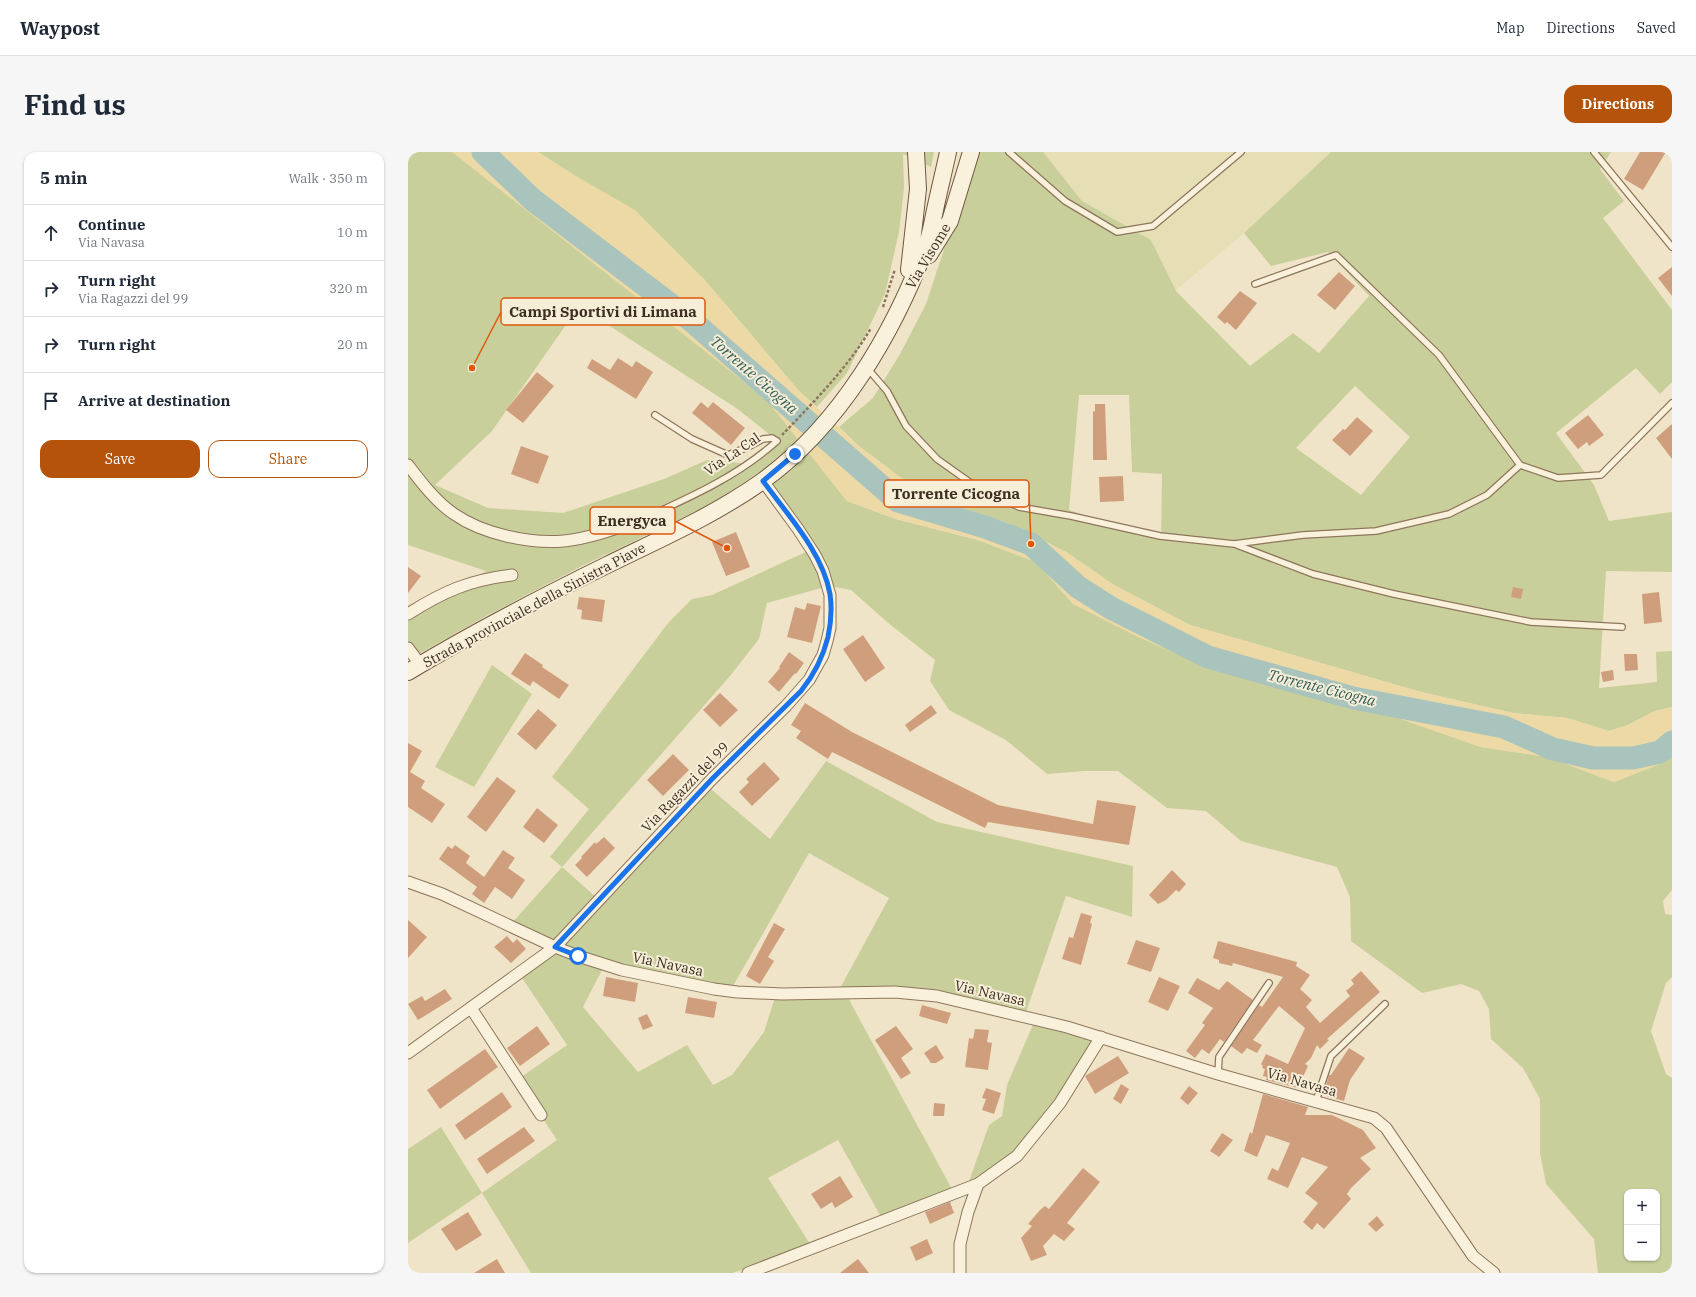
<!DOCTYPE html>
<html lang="en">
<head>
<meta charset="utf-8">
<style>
	:root { --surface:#fff; --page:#f6f6f7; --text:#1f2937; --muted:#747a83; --line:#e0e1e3; --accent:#b45309 }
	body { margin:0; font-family:"IBM Plex Serif",serif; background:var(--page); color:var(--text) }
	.controls { position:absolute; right:12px; bottom:12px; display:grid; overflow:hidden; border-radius:8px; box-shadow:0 1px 3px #0004 }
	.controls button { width:36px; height:36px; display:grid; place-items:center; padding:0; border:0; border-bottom:1px solid var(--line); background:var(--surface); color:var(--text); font:20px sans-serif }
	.stop { position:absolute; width:12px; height:12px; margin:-9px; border:3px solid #1a73e8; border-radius:50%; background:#fff }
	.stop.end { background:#1a73e8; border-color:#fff; box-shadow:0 1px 4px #0008 }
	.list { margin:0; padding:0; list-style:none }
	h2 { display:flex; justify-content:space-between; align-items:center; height:52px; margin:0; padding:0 16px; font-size:17px }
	h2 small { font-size:13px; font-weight:400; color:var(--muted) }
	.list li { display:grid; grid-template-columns:26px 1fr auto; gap:12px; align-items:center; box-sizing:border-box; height:56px; padding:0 16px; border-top:1px solid var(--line) }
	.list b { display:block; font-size:15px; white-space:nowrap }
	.list p { margin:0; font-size:13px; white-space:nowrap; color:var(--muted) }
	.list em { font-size:13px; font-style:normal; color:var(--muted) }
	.actions { display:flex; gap:8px; padding:12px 16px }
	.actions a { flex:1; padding:9px 0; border:1px solid var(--accent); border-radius:12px; text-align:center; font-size:14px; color:var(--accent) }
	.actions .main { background:var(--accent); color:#fff }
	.icon { flex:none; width:22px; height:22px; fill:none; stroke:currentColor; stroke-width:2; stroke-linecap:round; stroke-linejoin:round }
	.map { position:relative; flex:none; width:1264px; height:1121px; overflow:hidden; border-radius:12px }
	header { display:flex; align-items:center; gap:24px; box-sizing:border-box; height:56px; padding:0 20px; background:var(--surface); border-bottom:1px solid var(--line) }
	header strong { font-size:19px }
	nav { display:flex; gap:22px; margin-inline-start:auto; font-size:14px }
	.intro { display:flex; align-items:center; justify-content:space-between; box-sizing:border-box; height:96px; padding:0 24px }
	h1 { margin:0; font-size:28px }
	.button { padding:10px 18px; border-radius:12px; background:var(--accent); color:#fff; font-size:14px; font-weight:700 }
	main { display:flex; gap:24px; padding:0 24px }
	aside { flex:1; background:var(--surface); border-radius:12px; box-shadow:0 1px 3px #0004 }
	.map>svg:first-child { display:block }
	.farmland { fill:#e6deb5 }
	.green { fill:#c9cf9b; fill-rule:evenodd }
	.sand { fill:#ecd9a5 }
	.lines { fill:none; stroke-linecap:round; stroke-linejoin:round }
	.river { stroke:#a9c4bc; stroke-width:23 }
	.building { fill:#cf9f7d }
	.lane-casing { stroke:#8d765c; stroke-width:8 }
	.street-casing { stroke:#8d765c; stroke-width:13 }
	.secondary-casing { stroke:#6f573f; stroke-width:18 }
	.path { stroke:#8d765c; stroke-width:2.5; stroke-dasharray:3 2; stroke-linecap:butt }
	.lane { stroke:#faf1dc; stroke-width:5.5 }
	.street { stroke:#faf1dc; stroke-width:11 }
	.secondary { stroke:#faf1dc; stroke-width:16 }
	.route { stroke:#1a73e8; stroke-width:5 }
	.labels { text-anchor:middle; stroke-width:4; stroke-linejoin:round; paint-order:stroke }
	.street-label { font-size:14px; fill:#3d2e20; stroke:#f7eed8 }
	.water-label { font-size:15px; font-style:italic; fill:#2f5d5a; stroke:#f7eed8 }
	.leader { fill:none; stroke:#df570d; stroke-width:1.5 }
	.callout-dot { fill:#df570d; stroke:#f7eed8; stroke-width:1.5 }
	.callout { fill:#f7eed8; stroke:#df570d; stroke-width:1.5 }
	.callout-label { font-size:15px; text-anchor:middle; font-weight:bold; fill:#3d2e20 }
</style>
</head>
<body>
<header>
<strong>Waypost</strong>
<nav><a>Map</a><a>Directions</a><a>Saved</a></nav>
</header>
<div class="intro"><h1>Find us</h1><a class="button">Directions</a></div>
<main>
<aside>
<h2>5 min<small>Walk · 350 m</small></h2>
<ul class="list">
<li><svg class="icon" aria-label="ahead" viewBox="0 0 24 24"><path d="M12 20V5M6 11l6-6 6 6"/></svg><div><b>Continue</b><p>Via Navasa</p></div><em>10 m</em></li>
<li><svg class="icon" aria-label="right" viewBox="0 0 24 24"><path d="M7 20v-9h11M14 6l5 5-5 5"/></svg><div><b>Turn right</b><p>Via Ragazzi del 99</p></div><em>320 m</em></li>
<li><svg class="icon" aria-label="right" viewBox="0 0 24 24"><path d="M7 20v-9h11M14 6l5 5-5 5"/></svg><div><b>Turn right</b></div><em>20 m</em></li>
<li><svg class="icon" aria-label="arrive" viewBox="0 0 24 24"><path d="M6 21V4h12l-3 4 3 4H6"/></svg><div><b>Arrive at destination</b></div></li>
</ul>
<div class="actions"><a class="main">Save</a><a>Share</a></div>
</aside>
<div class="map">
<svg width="1264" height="1121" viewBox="0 0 1264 1121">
	<rect width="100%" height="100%" fill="#f0e4c8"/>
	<!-- farmland -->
	<path class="farmland" d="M635,0H923L836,81L767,139L743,88L674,49Z"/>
	<!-- green -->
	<path class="green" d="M0,0H44L49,2L359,248L439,349L488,367L570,388L628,410L665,452L1073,595L1140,605L1206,630L1249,613L1264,604V738L1255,749L1257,762L1264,763V825L1258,831L1243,879L1258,922L1264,926V1121H1190L1186,1087L1138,1032L1132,1001V947L1115,916L1083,887L1081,857L1071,839L1053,832L1014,841L943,789L942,745L929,715L833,689L798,659L759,656L710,619H676L639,622L598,588L541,558L522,529L527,508L479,470L443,438L421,434L359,451L351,487L322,524L154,715L189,746L297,632L362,687L418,609L529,670L725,714L724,765L658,744L616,866L527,847L439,844L545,1039L473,1065L430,988L360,1026L402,1092L358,1110L324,1121H123L74,1041L0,1091V997L33,975L74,1041L149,988L109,928L159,893L110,820L146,793L103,772L154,715L142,705L181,657L144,625L260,471L284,447L304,443L400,399L351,320L306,351L176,413L80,463L0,508V469L78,419L0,393ZM171,154L331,258L372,291L344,312L299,308L256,327L155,361L80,356L27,333L84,279ZM401,701L481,746L431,838L367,845L356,880L324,923L305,933L279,893L230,920L175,855L195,816L321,841ZM1219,1040H1249V1106H1219Z
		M130,0H526L523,15L495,2L496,36L491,80L477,142L439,221L409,255L391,239L295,126L166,23Z
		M568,0H635L674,49L743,88L768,139L842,214L885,181L911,201L961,144L920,100L863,114L836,81L923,0H1203L1192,17L1216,49L1195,66L1264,158V230L1252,242L1228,216L1148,281L1186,333L1201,369L1264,360V420L1198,419L1191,536L1249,530L1248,500L1264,499V555L1247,559L1220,573L1201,579L1159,566L1105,561L1013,540L782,473L706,433L658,400L600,371L519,345L452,295L431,275L465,246L492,202L518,152ZM947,234L1002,285L953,343L888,296ZM671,243H721L724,320L754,322L753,388L661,358Z
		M84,513L124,542L66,635L27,615Z
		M627,868L694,889L612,1004L559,1035L581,973L594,964L599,933Z"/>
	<!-- sand -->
	<path class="sand" d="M44,0H130L166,23L227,58L295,126L391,239L452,295L519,345L600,371L658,400L706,433L782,473L1013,540L1105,561L1159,566L1201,579L1220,573L1247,559L1264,555V604L1249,613L1206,630L1140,605L1073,595L978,562L802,516L730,485L665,452L628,410L570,388L488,367L439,349L359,248Z"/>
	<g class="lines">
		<!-- river -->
		<path class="river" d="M75,0L125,48L284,169L490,349L577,375L623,392L670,435L703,456L800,505L945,546L1096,575L1145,597L1185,606H1225L1252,600L1264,590"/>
	</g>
	<!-- building -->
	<path class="building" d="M1232,0H1258L1235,38L1216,27Z
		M1264,115V144L1250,126Z
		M931,120L947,134L927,158L909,143Z
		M832,139L849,151L828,178L819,170L817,172L809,165Z
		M210,206L224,215L228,209L245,220L228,247L179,216L184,207L202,218Z
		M129,220L146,234L115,271L98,258Z
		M293,250L300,256L305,250L337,276L323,293L284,261Z
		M687,252H697L699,308H685V259L687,260Z
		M1180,263L1196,283L1181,294L1179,290L1170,297L1157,281Z
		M949,265L965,279L942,304L924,288L935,277L937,278Z
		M1264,272V307L1248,286Z
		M113,294L141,304L130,332L103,322Z
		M715,324L716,349L692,350L691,325Z
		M328,380L342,415L318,424L304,390Z
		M0,415L13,424L0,441Z
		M1105,435L1115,437L1113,447L1103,445Z
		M1251,440L1254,470L1236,472L1234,442Z
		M171,445L197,448L194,470L173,467L174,458L169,457Z
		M399,451L413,454L404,491L379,485L387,455L397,458Z
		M455,483L477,516L457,530L435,497Z
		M381,500L396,511L388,522L387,521L371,540L360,530L372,516L371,515Z
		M117,501L135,513L134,515L161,533L151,547L125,529L122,534L103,522Z
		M1216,502H1229L1230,518L1217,519Z
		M1205,518L1206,528L1195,530L1193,520Z
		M312,541L330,558L312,575L295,558Z
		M397,551L444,580L590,653L685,672L689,648L728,654L721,693L580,670L577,676L424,600L420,607L388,586L393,579L383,573Z
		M523,553L529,561L502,580L497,573Z
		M130,557L149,573L128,598L109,582Z
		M0,591L14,599L2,620L17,629L13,636L37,652L24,671L0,655Z
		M265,602L281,618L255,644L239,628Z
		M356,610L372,627L344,654L331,640L341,630L338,627Z
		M89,625L108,639L78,680L59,665Z
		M129,656L150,673L136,691L115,675Z
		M196,685L207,696L179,725L167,713L174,706L173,705L187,690L188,692Z
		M47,693L62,704L58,711L76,725L95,698L107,706L100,716L117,728L104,747L87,735L76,751L64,742L69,735L31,707L40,694L44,697Z
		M764,718L778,732L771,740L768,738L758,748L750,752L741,743Z
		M673,761L684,764L682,771L684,772L673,813L654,807L661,785L665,786Z
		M0,768L19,785L0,806Z
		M366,771L377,777L360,805L366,809L352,832L338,824Z
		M99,784L105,791L109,787L118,797L103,811L86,795Z
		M728,788L752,796L743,820L719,812Z
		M810,789L889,810L888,814L902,823L892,837L904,848L898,855L912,871L942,844L938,839L946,832L943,828L953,819L972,840L919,887L921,888L912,897L909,893L903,906L897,912L900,914L890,936L858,928L859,925L855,924L857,917L854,916L855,914L853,912L858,902L880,912L897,876L871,854L845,888L854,893L849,901L839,896L834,902L823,894L851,853L854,855L875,825L825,811L824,814L811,811V808L805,806Z
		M198,825L230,831L227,850L195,844Z
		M751,825L772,834L760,859L740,850Z
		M789,826L811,838L819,829L845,848L816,890L812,887L801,902L794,897L787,906L778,899L797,873L794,871L805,856L780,841Z
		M37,837L44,847L10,868L0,852L14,844L17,849Z
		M280,845L309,850L306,866L277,861Z
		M514,853L543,861L539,872L511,864Z
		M239,862L245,874L235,878L230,866Z
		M129,874L142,892L112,914L99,896Z
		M488,874L505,897L493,906L503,921L493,927L467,888Z
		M567,877L581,878L579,890L584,891L580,918L557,915L561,886L565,887Z
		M528,893L536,906L528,911H523L516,901Z
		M941,896L957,906L942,928L936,949L915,943L921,923H923Z
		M77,897L90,915L32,957L19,938Z
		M710,904L721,921L687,942L677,924Z
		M713,932L721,937L713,952L705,947Z
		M781,934L790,941L780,953L772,946Z
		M578,936L593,941L586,962L574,958L578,947L574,946Z
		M94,940L104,955L57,988L47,973Z
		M855,942L900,955L897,963H924L955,978L968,996L952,1006L963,1017L943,1036L939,1042L943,1047L916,1077L909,1071L904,1078L895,1070L910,1051L897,1041L920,1015L894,1005L880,1036L859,1027L864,1016L870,1019L882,991L858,983L849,1005L836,999L842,980L844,982Z
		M526,951L537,952L536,964H525Z
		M116,975L127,989L79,1022L69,1007Z
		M814,981L825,988L811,1005L802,999Z
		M675,1016L692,1030L659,1071L667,1077L656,1089L646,1082L635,1094L639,1103L623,1109L613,1086L624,1074L620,1072L632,1058L637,1054L641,1057Z
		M432,1024L445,1045L427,1056L424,1050L413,1057L403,1042Z
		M542,1050L546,1061L522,1072L517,1060Z
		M60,1060L74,1083L48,1099L33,1077Z
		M969,1064L976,1073L968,1080L960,1072Z
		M519,1087L525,1101L508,1109L502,1095Z
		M89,1107L97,1121H66Z
		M450,1107L461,1121H432Z"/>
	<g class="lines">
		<defs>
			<path id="lane" d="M601,0L657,49L709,80L745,74L833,0
				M1186,0L1264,95
				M847,132L928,103L1031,203L1112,313L1150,326L1193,323L1264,251
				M460,217L479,239L498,274L529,307L567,334L611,355L663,364L752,384L826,392L895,383L968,379L1041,362L1079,343L1112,313
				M241,364C287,343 331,323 369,289L364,286L355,287L340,295L320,303L284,287L247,263
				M829,393L905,422L986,442L1123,470L1214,475
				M810,922L811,905L861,831
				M908,949L923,904L977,852"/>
			<path id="street" d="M0,313C13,330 28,350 46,362C75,382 121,392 156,389C184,386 212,375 238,366C251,365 254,375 260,384
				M0,462C36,439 62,428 104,423
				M0,496L12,512
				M0,730L34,742L147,795L170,804L214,818L306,837L329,840L374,842L487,840L529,844L659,875L810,922L966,966L978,976L1065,1104L1086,1121
				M63,856L133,963
				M0,901L147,795L304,627L378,554L401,528L415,503L419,489L422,476V443L415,419L407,403L390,377L355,329
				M340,1121L570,1032
				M552,1121V1092L560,1060L570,1032L609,1004L652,951L693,885"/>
			<path id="secondary" d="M521,103L542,69L563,0
				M501,118L510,37L508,0
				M0,520C64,481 132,446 199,413C252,387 305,364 353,330C432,274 487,179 520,89C523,79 525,68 527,58C531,39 536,19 540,0"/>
		</defs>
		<!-- lane casing -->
		<use href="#lane" class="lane-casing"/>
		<!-- street casing -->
		<use href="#street" class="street-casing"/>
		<!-- secondary casing -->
		<use href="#secondary" class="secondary-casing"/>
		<!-- path -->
		<path class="path" d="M475,155L487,117
			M374,283C404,252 442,213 463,176"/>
		<!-- lane -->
		<use href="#lane" class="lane"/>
		<!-- street -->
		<use href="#street" class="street"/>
		<!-- secondary -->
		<use href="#secondary" class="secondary"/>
	</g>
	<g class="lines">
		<!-- route -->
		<path class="route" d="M170,804L147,795L304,627L393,539C406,523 415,505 420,485C423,471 424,456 422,442C415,401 379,362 355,329L387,302"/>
	</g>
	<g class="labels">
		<!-- street labels -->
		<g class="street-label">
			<text transform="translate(520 104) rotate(-59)" y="5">Via Visome</text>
			<text transform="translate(324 302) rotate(-34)" y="5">Via La Cal</text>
			<text transform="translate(126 453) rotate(-28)" y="5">Strada provinciale della Sinistra Piave</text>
			<text transform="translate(277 635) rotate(-46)" y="5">Via Ragazzi del 99</text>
			<text transform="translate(260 812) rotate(12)" y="5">Via Navasa</text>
			<text transform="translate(582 841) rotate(13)" y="5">Via Navasa</text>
			<text transform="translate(894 930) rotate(16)" y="5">Via Navasa</text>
		</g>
		<!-- water labels -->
		<g class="water-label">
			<text transform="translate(346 223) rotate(41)" y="5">Torrente Cicogna</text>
			<text transform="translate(914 536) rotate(14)" y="5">Torrente Cicogna</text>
		</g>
	</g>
	<!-- callouts -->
	<path class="leader" d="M64 216L93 160M623 392L621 342M319 396L267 369"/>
	<g class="callout-dot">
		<circle cx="64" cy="216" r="4"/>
		<circle cx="623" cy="392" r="4"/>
		<circle cx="319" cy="396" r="4"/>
	</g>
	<g class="callout">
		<rect x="93" y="146" width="204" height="27" rx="4"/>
		<rect x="476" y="328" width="145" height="27" rx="4"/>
		<rect x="182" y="355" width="85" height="27" rx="4"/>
	</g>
	<g class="callout-label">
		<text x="195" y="165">Campi Sportivi di Limana</text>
		<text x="548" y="347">Torrente Cicogna</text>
		<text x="224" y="374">Energyca</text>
	</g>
</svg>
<div class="controls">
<button>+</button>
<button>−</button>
</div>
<div class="stop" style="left:170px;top:804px"></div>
<div class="stop end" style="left:387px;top:302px"></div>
</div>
</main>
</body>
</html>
